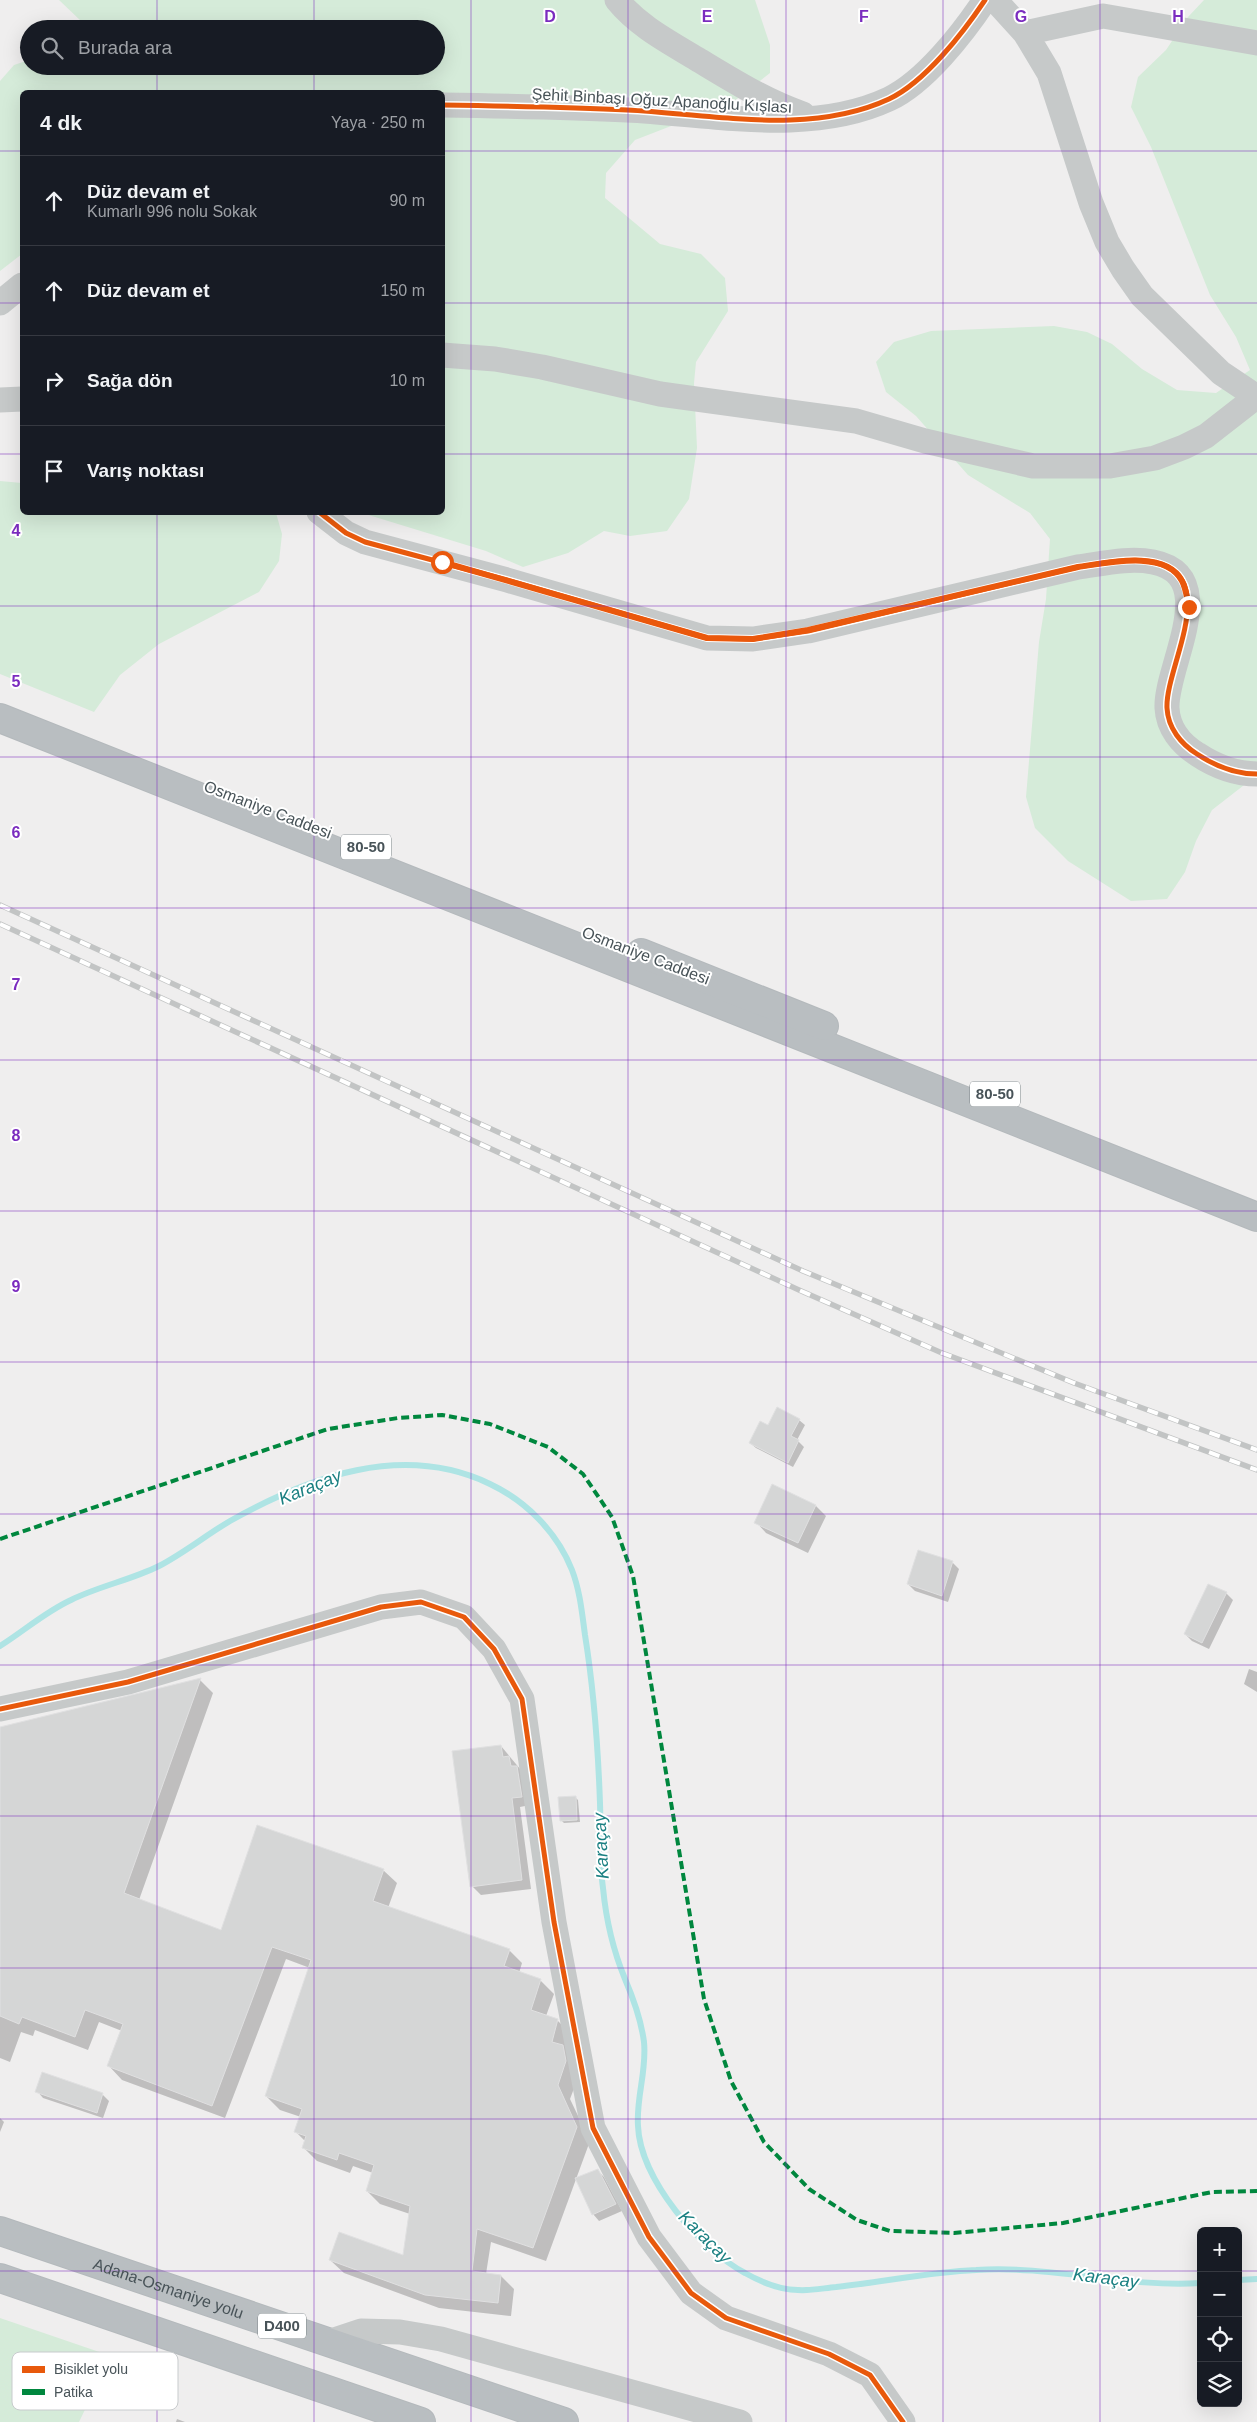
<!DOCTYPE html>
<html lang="tr">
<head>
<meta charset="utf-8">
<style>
	:root { --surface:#171b24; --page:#242831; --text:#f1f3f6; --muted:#9ea1a6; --line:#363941 }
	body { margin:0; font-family:Helvetica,sans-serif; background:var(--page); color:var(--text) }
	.controls { position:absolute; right:15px; bottom:15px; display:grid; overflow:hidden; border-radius:8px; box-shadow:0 5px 20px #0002 }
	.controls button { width:45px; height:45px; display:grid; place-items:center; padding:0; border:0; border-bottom:1px solid var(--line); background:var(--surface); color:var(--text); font:25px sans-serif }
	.stop { position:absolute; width:15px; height:15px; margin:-11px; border:4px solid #ea580c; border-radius:50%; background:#fff }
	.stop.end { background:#ea580c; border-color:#fff; box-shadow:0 1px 5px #0008 }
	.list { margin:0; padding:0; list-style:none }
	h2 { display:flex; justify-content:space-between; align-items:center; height:65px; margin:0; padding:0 20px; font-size:21px }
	h2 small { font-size:16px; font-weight:400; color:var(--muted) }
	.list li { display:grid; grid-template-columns:32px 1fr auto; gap:15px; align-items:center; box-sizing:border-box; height:90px; padding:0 20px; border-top:1px solid var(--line) }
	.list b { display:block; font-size:19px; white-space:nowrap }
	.list p { margin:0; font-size:16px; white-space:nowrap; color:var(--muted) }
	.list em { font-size:16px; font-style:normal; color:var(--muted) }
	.icon { flex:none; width:28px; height:28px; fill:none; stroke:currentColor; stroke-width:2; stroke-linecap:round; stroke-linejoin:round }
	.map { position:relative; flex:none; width:1257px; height:2422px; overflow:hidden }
	.search { position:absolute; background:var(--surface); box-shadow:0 5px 20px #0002; left:20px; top:20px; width:425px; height:55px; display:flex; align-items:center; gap:12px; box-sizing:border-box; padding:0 18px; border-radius:28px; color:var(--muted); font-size:19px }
	.panel { position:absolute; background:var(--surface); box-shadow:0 5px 20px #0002; left:20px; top:90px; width:425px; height:425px; border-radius:8px }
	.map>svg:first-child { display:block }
	.green { fill:#d5ebd9 }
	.shadow { fill:#0003 }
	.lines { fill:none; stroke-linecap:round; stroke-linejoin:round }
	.stream { stroke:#aee4e4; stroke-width:6 }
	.building { fill:#d5d6d6; stroke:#e0e0e1 }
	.highway-casing { stroke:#b4b9bc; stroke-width:30 }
	.minor { stroke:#c6c9c9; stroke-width:25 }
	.highway { stroke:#b9bec1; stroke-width:28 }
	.rail-casing { stroke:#c2c4c4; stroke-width:5.5 }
	.rail { stroke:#fff; stroke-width:4; stroke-dasharray:11; stroke-linecap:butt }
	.quiet { stroke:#00873e; stroke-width:4; stroke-dasharray:8 4; stroke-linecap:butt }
	.cycleway-casing { stroke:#fff; stroke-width:8 }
	.cycleway { stroke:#e8590c; stroke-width:5 }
	.route { stroke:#ea580c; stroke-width:6 }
	.grid { fill:none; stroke:#7b2cbf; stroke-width:1; stroke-opacity:0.55 }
	.labels { text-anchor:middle; stroke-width:4; stroke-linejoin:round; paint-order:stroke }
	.shield { fill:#fff; stroke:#7f878a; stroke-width:1 }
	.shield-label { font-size:15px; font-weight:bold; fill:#485358 }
	.street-label { font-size:16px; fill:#485358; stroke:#fff }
	.water-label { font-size:18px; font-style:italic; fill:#1b8082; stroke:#fff }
	.key { fill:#fff; stroke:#c8cbcd; stroke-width:1 }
	.key-label { font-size:14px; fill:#485358 }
	.grid-label { font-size:16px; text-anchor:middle; font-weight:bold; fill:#7b2cbf; stroke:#fff; stroke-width:4; stroke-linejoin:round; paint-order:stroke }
</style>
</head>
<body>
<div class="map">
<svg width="1257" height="2422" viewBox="0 0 1257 2422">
	<rect width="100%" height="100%" fill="#efeeee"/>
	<!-- green -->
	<path class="green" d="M59,0H755L770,45V73L733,102L635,140L606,173L605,198L660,244L701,254L725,278L728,311L696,362L694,383L697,448L689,499L667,531L630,536L604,531L568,553L523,567L486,551L362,513L442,512V92H22V254L0,271V81L14,65L29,60V66H436V29H78L81,21Z
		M1204,0H1257V775L1212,810L1196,841L1185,872L1167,899L1131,901L1068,861L1035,828L1026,797L1039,642L1046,599L1050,539L1030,513L968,475L916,416L886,392L876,362L894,342L931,331L1054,326L1087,332L1112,344L1142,369L1177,390L1216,393L1250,370L1236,337L1210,295L1151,147L1131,107L1138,77L1166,50L1188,17Z
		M0,481L22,483V512L276,513L282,534L279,561L259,592L159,644L120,675L94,712L0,674Z
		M0,2318L111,2356L79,2422H0Z"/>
	<!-- shadow -->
	<path class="shadow" d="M799,1420L805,1425L797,1440L804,1447L793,1467L756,1448L750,1443L769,1426Z
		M816,1506L826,1516L808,1553L766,1533L756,1522Z
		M952,1562L959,1569L948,1602L915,1591L908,1584Z
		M1226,1593L1233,1600L1209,1649L1192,1641L1185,1634Z
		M1249,1669L1257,1672V1692L1244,1684Z
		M200,1680L213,1693L139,1900L222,1931L383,1870L397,1883L388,1908L509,1950L522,1963L519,1973L540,1980L554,1994L546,2016L557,2020L571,2034L579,2075L570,2099L590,2141L546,2261L491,2242L486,2274L501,2276L514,2289L511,2316L439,2308L344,2273L330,2260L404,2256L410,2214L380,2204L367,2191L373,2173L353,2166L350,2173L317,2161L304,2148L306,2142L296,2132L301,2117L280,2110L266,2096L310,1968L286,1959L225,2118L122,2080L109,2066L122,2031L99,2022L88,2050L35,2030L33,2036L21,2032L10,2062L0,2058V1728Z
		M501,1746L526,1776L530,1805L520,1807L531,1889L481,1895L472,1886Z
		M575,1797L578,1800L580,1822L564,1823L561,1820Z
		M37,2091L102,2094L109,2101L103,2118L43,2098Z
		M0,2118L4,2122L0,2132Z
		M597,2170L604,2177L622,2211L599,2221L593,2214Z
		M177,2419L185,2422H176Z"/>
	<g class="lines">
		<!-- stream -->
		<path class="stream" d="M0,1646C24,1631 45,1612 71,1600C99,1586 131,1580 159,1566C184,1553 206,1535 230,1521C308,1477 403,1442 490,1484C526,1501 557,1532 572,1570C580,1591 582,1613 585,1635C594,1691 598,1747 600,1803C601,1832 599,1860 603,1888C606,1919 613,1950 625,1979C634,2000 641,2019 644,2042C647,2071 636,2097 638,2126C640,2179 700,2249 745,2273C761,2282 780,2290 798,2290C811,2291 824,2288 836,2287C883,2282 929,2272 976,2270C1052,2265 1125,2288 1201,2283
			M1238,2280L1257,2279"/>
	</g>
	<!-- building -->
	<path class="building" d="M777,1407L800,1419L791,1436L799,1440L788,1463L749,1443L760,1421L768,1425Z
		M772,1484L816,1505L798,1543L754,1523Z
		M918,1550L953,1561L942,1596L907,1584Z
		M1208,1584L1227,1592L1202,1643L1184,1634Z
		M201,1678L124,1893L221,1930L257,1825L384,1869L373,1901L510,1949L504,1966L541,1979L531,2010L558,2019L552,2042L563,2045L566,2061L558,2085L577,2127L533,2248L477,2229L472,2271L501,2275L498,2303L425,2295L329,2260L339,2232L403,2255L410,2206L366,2191L374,2165L339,2153L337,2160L302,2148L306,2136L294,2132L302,2109L265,2096L311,1960L272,1947L212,2106L107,2066L123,2024L85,2010L75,2037L22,2017L19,2024L0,2016V1727Z
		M501,1745L503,1757L509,1756L511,1766H517L522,1797L512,1798L522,1880L470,1887L452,1751Z
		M576,1796L577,1820L560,1821L558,1797Z
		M42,2072L103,2093L97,2113L35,2092Z
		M598,2169L616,2204L592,2215L575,2178Z"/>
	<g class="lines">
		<defs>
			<g id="highway">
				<path d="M0,718L1257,1217"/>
				<path d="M641,953L824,1026"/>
				<path id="s1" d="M0,2231L564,2422"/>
				<path d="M0,2278L421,2422"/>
			</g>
		</defs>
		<!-- highway casing -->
		<use href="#highway" class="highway-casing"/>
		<!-- minor -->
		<path class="minor" d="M617,0C638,26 669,42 697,59C732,80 765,101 803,114
			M995,0L1025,33L1049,73L1091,203L1107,242L1123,269L1142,296L1221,373L1257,397
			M1025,33L1103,16L1257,43
			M442,105C504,106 566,107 627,110C711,114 810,136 889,99C925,82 963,33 985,0
			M0,303L22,285
			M442,355L495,359L542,367L660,394L856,421L925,441L1033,466H1110L1155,458L1184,447L1206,436L1256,397
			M0,400L22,399
			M319,512L346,533L365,542L507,580L707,638L753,639L808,631L1078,567C1101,564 1129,557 1153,562C1223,576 1165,667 1167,708C1168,728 1181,744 1197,754C1215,766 1235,774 1257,774
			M0,1709L128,1682L381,1607L421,1602L464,1617L494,1649L522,1699L554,1922L593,2128L649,2237L691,2293L726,2318L829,2354L870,2375L903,2422
			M328,2342L361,2331L400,2332L441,2339L740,2422"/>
		<!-- highway -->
		<use href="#highway" class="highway"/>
		<defs>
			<path id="rail" d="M0,905L803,1271L1074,1383L1257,1450
				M0,924L799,1290L942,1353L1257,1470"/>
		</defs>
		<!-- rail casing -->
		<use href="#rail" class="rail-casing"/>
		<!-- rail -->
		<use href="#rail" class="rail"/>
		<!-- quiet -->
		<path class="quiet" d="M0,1539L328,1429L398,1418L442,1415L490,1424L548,1447L583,1474L612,1517L633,1576L704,1999L731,2081L764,2142L809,2189L857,2220L890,2231L954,2233L1063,2223L1212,2192L1257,2191"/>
		<defs>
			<path id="cycleway" d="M442,105C504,106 566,107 627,110C711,114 810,136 889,99C925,82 963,33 985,0
				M319,512L346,533L365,542L507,580L707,638L753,639L808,631L1078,567C1101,564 1129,557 1153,562C1223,576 1165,667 1167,708C1168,728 1181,744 1197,754C1215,766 1235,774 1257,774
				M0,1709L128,1682L381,1607L421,1602L464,1617L494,1649L522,1699L554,1922L593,2128L649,2237L691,2293L726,2318L829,2354L870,2375L903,2422"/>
		</defs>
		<!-- cycleway casing -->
		<use href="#cycleway" class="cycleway-casing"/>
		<!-- cycleway -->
		<use href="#cycleway" class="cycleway"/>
	</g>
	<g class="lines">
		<!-- route -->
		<path class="route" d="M442,562L707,638L753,639L808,630L1078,567C1106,563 1166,549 1182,581C1186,588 1187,599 1189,607"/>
	</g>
	<!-- grid -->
	<path class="grid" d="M157,0V29M314,0V29M471,0V2422M628,0V2422M786,0V2422M943,0V2422M1100,0V2422M157,66V92M314,66V92M0,151H22M442,151H1257M0,303H22M442,303H1257M0,454H22M442,454H1257M157,512V2422M314,512V2422M0,606H1257M0,757H1257M0,908H1257M0,1060H1257M0,1211H1257M0,1362H1257M0,1514H1257M0,1665H1257M0,1816H1257M0,1968H1257M0,2119H1257M0,2271H1201M1238,2271H1257"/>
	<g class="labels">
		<!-- shield labels -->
		<g class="shield">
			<rect x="341" y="834.5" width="50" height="25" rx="4"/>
			<rect x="970" y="1081.5" width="50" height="25" rx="4"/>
			<rect x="258" y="2313.5" width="48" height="25" rx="4"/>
		</g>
		<g class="shield-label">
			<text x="366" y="852">80-50</text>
			<text x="995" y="1099">80-50</text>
			<text x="282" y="2331">D400</text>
		</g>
		<!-- street labels -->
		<g class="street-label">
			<text transform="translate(662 100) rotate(3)" y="6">Şehit Binbaşı Oğuz Apanoğlu Kışlası</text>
			<text transform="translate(268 809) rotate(21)" y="6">Osmaniye Caddesi</text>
			<text transform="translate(646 955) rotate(21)" y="6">Osmaniye Caddesi</text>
			<text dy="6" stroke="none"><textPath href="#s1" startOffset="178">Adana-Osmaniye yolu</textPath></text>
		</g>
		<!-- water labels -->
		<g class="water-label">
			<text transform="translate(310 1487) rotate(-22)" y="6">Karaçay</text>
			<text transform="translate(601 1846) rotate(-93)" y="6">Karaçay</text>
			<text transform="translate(705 2237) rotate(45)" y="6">Karaçay</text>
			<text transform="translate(1106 2278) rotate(7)" y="6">Karaçay</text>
		</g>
	</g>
	<!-- legend -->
	<rect x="12" y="2352" width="166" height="58" rx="8" class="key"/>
	<rect x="22" y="2366" width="23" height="7" fill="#e8590c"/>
	<rect x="22" y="2389" width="23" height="6" fill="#00873e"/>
	<g class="key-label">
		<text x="54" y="2374">Bisiklet yolu</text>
		<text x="54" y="2397">Patika</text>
	</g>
	<g class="grid-label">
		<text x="550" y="22">D</text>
		<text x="707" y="22">E</text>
		<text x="864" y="22">F</text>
		<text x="1021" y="22">G</text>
		<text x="1178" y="22">H</text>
		<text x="16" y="536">4</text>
		<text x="16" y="687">5</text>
		<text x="16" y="838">6</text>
		<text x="16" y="990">7</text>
		<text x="16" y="1141">8</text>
		<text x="16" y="1292">9</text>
	</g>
</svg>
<div class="controls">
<button>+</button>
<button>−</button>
<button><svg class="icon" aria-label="locate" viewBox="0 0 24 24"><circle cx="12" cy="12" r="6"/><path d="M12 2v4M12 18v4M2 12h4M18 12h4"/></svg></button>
<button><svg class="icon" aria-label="layers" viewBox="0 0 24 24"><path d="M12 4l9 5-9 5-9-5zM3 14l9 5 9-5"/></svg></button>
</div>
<div class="stop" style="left:442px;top:562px"></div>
<div class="stop end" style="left:1189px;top:607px"></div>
<div class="search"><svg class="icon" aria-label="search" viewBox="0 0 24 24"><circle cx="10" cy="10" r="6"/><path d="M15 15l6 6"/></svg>Burada ara</div>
<section class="panel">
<h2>4 dk<small>Yaya · 250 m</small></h2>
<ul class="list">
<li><svg class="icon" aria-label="ahead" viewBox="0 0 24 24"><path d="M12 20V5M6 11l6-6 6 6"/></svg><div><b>Düz devam et</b><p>Kumarlı 996 nolu Sokak</p></div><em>90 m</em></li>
<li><svg class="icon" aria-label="ahead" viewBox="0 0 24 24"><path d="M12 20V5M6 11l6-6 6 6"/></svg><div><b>Düz devam et</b></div><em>150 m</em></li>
<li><svg class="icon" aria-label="right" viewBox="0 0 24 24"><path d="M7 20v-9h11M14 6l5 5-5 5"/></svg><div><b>Sağa dön</b></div><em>10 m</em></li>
<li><svg class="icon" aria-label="arrive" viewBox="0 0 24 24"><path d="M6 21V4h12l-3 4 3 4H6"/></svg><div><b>Varış noktası</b></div></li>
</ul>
</section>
</div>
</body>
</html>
